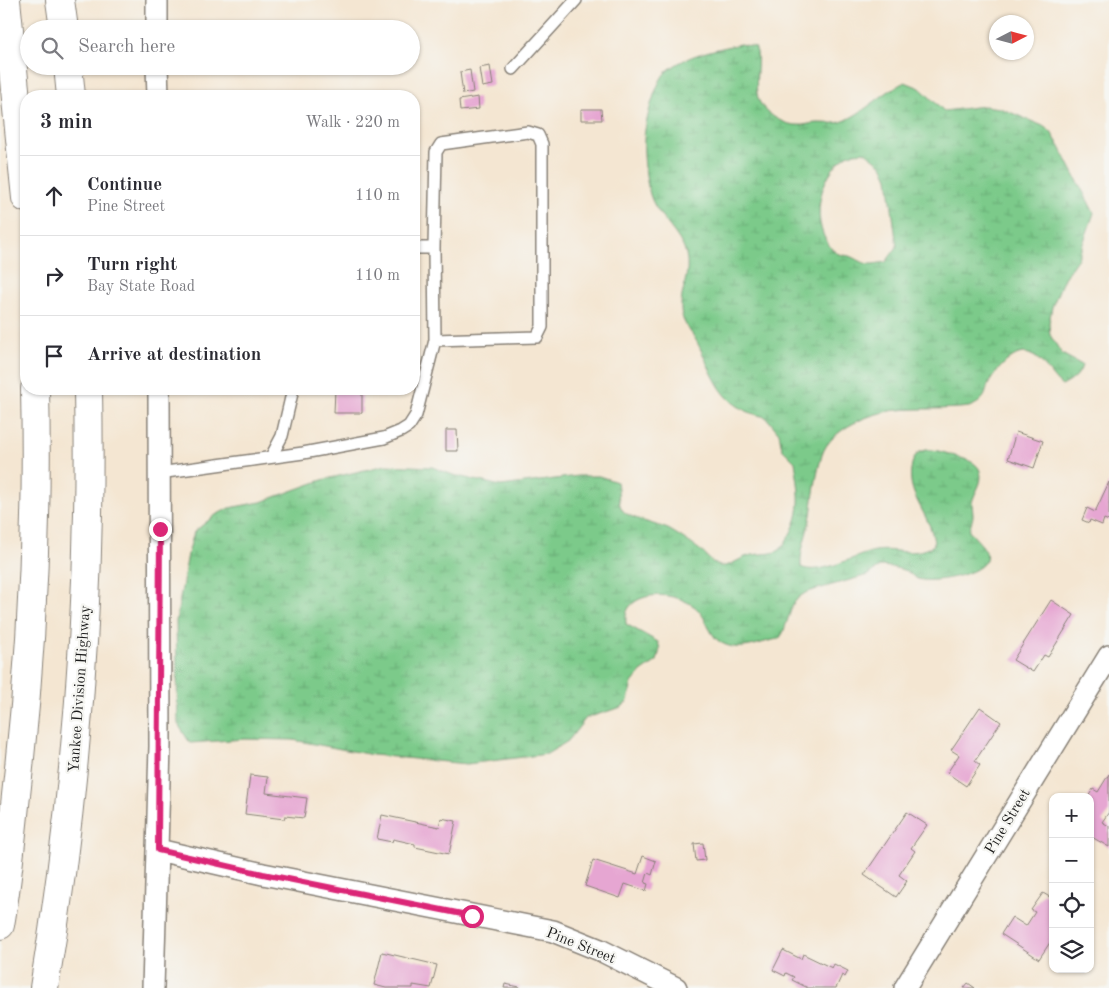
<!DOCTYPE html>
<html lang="en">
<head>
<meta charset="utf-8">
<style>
	:root { --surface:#fff; --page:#f2f2f3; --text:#2b2b33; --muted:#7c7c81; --line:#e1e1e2 }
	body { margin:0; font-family:"Old Standard TT",serif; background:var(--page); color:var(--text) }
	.controls { position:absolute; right:15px; bottom:15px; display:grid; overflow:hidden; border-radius:10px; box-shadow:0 1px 4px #0004 }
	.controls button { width:45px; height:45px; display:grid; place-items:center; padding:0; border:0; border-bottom:1px solid var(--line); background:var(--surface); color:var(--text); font:25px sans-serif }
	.compass { position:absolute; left:989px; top:15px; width:45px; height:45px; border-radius:50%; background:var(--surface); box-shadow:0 1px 4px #0004; rotate:84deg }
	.stop { position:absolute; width:15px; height:15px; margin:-11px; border:4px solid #db2777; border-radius:50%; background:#fff }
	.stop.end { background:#db2777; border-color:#fff; box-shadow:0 1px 5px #0008 }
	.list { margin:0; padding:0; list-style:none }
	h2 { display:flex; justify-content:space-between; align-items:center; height:65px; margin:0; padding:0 20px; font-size:21px }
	h2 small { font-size:16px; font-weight:400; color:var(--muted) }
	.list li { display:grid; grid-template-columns:32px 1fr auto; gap:15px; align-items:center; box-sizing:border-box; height:80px; padding:0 20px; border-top:1px solid var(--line) }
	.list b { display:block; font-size:19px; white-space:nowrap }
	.list p { margin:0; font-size:16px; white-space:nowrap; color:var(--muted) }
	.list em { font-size:16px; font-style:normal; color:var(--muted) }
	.icon { flex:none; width:28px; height:28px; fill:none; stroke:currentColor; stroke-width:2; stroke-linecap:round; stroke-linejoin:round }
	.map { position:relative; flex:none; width:1109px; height:988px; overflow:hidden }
	.search { position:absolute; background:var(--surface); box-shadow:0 1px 4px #0004; left:20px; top:20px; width:400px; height:55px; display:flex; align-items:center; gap:12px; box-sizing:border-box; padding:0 18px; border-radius:28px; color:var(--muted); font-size:19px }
	.panel { position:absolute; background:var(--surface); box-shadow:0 1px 4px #0004; left:20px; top:90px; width:400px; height:305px; border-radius:20px }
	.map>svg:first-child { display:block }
	.wetland { fill:url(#wetland-marsh); stroke:#4c7353; fill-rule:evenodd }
	.building { fill:#e6a6d2 }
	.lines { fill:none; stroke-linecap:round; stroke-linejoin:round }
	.service-casing { stroke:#888177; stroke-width:14 }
	.minor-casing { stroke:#888177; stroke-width:24 }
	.motorway-casing { stroke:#888177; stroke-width:30 }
	.service { stroke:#fff; stroke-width:11 }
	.minor { stroke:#fff; stroke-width:21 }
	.motorway { stroke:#fff; stroke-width:28 }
	.route { stroke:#db2777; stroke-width:6 }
	.labels { text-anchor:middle; stroke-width:4.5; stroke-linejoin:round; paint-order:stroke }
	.street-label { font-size:15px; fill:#1c1c1c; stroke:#f6f6f2 }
</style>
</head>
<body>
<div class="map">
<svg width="1109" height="988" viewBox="0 0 1109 988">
	<defs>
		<pattern id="wetland-marsh" width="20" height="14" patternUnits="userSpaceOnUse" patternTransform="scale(1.25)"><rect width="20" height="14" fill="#7bca8a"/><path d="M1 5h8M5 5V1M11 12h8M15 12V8" fill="none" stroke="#6aad76"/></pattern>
	</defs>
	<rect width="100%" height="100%" fill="#f6f6f2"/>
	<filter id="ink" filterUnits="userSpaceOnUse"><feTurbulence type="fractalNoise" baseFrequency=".02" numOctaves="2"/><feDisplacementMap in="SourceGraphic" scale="10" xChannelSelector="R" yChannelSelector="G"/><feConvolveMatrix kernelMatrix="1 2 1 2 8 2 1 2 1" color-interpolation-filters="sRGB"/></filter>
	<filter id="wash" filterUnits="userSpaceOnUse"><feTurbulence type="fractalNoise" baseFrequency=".0096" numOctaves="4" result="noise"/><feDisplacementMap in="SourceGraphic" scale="20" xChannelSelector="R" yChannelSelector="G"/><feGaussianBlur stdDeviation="1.12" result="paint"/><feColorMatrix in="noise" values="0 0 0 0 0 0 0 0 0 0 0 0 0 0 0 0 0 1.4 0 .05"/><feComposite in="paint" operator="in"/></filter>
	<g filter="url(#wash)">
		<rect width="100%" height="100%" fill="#f4e6d2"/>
		<!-- wetland -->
		<path class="wetland" d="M740,44L755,47L757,52C759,67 754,83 758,98C762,112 783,125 797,125C804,126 810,123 817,123C829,123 838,125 850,118C869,108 885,91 905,82L920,88L944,111L984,106L1000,108L1043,126L1051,132L1060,147L1094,213L1078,258L1064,278L1052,307L1049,323L1050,335L1062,354L1082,365C1080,375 1072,381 1062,386C1050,377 1044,359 1029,354C1014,348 994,373 988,385C986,390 986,395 982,399C979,403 974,405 969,407C945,410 921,408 897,410C872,412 830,429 822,455C817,471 814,491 812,507C811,526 799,548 801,567C818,576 852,557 871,552C893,546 912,559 934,545C933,517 907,498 911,470C914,441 936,450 955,456C963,459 977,461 980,471C984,483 974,492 972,503C972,507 973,511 973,515C973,520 970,525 969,530C973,537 983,544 986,552C994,574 932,584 918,579C914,578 911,574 908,572C900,568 890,567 881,566L868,575L807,592L799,597L793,604L783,633L779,639C761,641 745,652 726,645C708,639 709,618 695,607C679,595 653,591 636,601C627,607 625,613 626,624L658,642L660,649L657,661L641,672L632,683L628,701L622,707L586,718L568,741L547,754L467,764L373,755L293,740L244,739L190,743L178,724L176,621L188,554L194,532L214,516L229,508L261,502L322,480L386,465L432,467L453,475L501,486L578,476H599L617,482C619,491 617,503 623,511C631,519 656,524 668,529C674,532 695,546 700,550C707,556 711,563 720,566C728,568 740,558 748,556C757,553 770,555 778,551C783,548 786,541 789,536C804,510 799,490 795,462L782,449L779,433L766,417C719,408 715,376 696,340C690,330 682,323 681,310C680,290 691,274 686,254C680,234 660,219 652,200C646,186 643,155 644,140C644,125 656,81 666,72C687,54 714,50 740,44ZM865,152L882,165L888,178L897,247L886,262C863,266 869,264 849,256C844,255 839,255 835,252C808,227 818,175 846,156C851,152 859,153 865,152Z"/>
		<g id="blocks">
			<!-- building -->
			<path class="building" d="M490,66L493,85L482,87L479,68Z
				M470,70L473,92L463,94L460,72Z
				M478,97L479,109L460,111L459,100Z
				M581,109H601L602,120H581Z
				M335,389H362V413H334Z
				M446,430H457L458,451H446Z
				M1016,432L1043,441L1034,468L1008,459Z
				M1109,482V521L1104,519L1102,525L1090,520L1089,523L1082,520L1087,508L1095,512Z
				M1051,600L1074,615L1048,657L1044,655L1033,672L1013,660Z
				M980,707L1001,722L975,761L980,765L966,786L947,773L959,755L951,750Z
				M1109,774V812L1102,822L1109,826V847L1090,836V797H1088L1093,789L1098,792Z
				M250,775L268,777L266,793L307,798L304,818L285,816L284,819L245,814Z
				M907,812L927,825L911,848L915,851L899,875L907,881L896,897L864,875Z
				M382,815L439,827L441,818L456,821L449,854L415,847V844L393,839L392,842L377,839Z
				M703,843L705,860L696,861L694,844Z
				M643,856L656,861L652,875L648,873L645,883L648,884L646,891L625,884L620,898L585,886L593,860L637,874Z
				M1043,893L1053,899V938L1039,959L1001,934L1012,917L1026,926L1035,912L1031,910Z
				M783,950L801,959L803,954L832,968L834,964L848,971L845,977L842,975L836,988H808L792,980L794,977L786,973L785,976L773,970Z
				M382,952L437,965L431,988L413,985V988H386L374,985Z
				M968,983L975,988H964Z
				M505,984L520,987V988H504Z"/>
		</g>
	</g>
	<g filter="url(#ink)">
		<use href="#blocks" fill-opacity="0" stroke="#888177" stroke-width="1"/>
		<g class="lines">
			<defs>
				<path id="service" d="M513,69L576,0
					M434,248L435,340
					M271,457L282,436L293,389
					M159,473L303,453L384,438L401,431L409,426L416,415L435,340L537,337L542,327V144L538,135L528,132L441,144L436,152L434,248H414"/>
				<path id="minor" d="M157,0V29
					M157,66L158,96
					M158,850L263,874L553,931L600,950L676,988
					M153,988L160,746L159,389
					M905,988L1109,656"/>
				<path id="motorway" d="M6,0L26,198
					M60,0L64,29
					M68,66L71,96
					M0,925C8,879 12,832 17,786C32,654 38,521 35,389
					M44,988C77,790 92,590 88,389"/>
			</defs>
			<!-- service casing -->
			<use href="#service" class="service-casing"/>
			<!-- minor casing -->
			<use href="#minor" class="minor-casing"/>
			<!-- motorway casing -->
			<use href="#motorway" class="motorway-casing"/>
			<!-- service -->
			<use href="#service" class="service"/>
			<!-- minor -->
			<use href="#minor" class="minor"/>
			<!-- motorway -->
			<use href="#motorway" class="motorway"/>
		</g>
	</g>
	<g class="lines" filter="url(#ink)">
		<!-- route -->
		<path class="route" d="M160,529L158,850L263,874L472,916"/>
	</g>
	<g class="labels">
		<!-- street labels -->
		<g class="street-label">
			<text transform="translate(79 689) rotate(-86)" y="5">Yankee Division Highway</text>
			<text transform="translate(1007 821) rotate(-59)" y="5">Pine Street</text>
			<text transform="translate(581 945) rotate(22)" y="5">Pine Street</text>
		</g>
	</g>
</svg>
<div class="controls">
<button>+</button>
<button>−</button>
<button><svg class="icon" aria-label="locate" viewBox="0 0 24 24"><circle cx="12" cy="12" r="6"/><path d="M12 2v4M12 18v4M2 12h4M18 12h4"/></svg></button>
<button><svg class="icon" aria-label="layers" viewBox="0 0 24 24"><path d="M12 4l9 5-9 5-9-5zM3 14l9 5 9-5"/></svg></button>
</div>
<svg class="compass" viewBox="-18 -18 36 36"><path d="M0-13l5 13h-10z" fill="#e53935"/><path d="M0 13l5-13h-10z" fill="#7c7c81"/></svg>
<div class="stop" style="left:472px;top:916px"></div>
<div class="stop end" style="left:160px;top:529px"></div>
<div class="search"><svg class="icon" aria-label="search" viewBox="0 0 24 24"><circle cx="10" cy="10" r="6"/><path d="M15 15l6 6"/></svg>Search here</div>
<section class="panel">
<h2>3 min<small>Walk · 220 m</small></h2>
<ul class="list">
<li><svg class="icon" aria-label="ahead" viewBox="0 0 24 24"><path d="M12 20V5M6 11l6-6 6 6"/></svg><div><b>Continue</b><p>Pine Street</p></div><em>110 m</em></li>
<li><svg class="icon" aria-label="right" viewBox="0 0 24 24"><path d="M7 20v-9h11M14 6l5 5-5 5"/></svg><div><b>Turn right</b><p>Bay State Road</p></div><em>110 m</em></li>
<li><svg class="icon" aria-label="arrive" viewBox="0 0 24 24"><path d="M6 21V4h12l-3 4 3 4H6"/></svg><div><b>Arrive at destination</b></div></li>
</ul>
</section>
</div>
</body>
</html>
